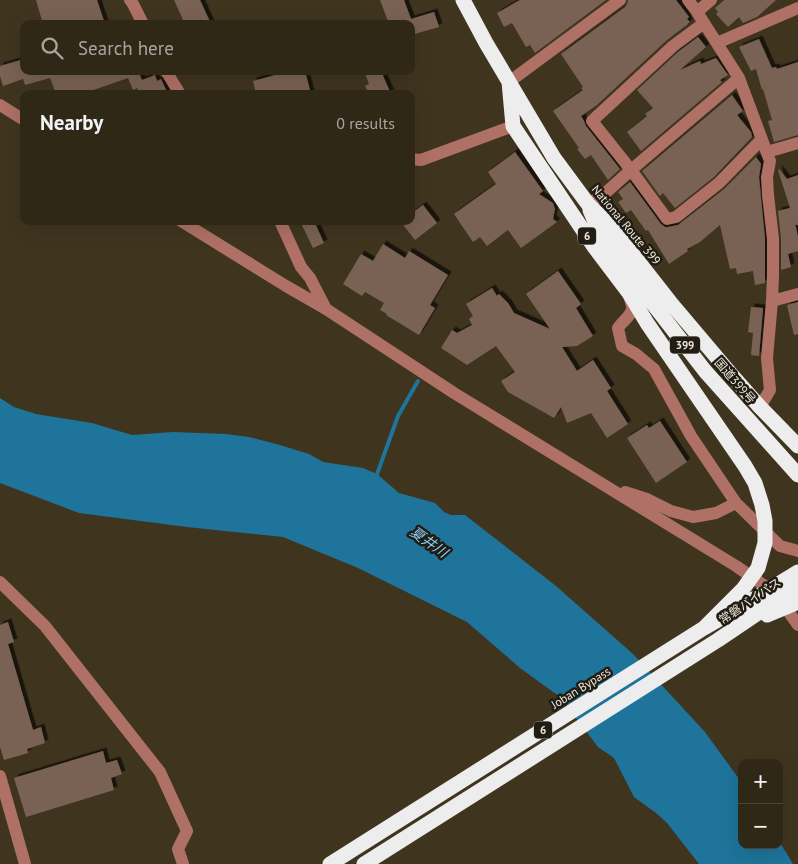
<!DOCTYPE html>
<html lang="en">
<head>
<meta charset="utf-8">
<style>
	:root { --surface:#2f2817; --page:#3b3424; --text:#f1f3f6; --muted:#a7a6a1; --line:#4a4436 }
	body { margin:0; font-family:"PT Sans","Noto Sans JP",sans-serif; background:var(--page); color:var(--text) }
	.controls { position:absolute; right:15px; bottom:15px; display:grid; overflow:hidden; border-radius:10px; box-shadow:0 5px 20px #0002 }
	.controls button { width:45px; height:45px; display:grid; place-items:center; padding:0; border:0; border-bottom:1px solid var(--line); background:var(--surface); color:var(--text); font:25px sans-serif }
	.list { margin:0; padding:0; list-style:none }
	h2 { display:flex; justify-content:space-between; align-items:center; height:65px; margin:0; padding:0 20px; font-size:21px }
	h2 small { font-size:16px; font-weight:400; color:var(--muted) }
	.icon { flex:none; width:28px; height:28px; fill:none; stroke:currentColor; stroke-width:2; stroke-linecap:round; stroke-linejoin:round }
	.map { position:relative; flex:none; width:798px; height:864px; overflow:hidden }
	.search { position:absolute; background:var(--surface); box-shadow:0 5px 20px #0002; left:20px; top:20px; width:395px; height:55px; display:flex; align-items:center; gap:12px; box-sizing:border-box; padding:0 18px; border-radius:10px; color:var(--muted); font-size:19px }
	.panel { position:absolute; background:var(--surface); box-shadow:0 5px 20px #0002; left:20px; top:90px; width:395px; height:135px; border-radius:10px }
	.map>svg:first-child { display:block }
	.water { fill:#1e749a }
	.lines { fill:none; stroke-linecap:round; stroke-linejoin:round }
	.stream { stroke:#1e749a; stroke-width:4 }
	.building { fill:#796253; filter:url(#shadow) }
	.minor { stroke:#af7066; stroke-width:12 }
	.highway { stroke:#ededed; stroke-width:15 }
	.labels { text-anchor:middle; stroke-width:5; stroke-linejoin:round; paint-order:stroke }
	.shield { fill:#221d14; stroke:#b1aa9f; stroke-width:1 }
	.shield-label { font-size:11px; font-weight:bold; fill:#eee7da }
	.street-label { font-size:12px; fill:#eee7da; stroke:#221d14 }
	.water-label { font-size:14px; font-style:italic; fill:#86cff7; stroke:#221d14 }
</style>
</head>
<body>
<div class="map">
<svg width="798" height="864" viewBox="0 0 798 864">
	<defs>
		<filter id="shadow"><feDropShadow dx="3.5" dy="-3.5" stdDeviation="0" flood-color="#0009"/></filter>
	</defs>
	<rect width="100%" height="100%" fill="#3f351f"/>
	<!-- water -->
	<path class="water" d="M0,398L14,407L36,414L92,423L132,435L173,432L226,434L249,437L280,445L309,454L323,462L363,468L377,474L399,493L435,503L444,512L451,515H465L556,586L633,654L705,732L742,783V845H779V841L793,864H699L667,823L656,813L634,797L614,758L598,747L560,697L520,668L467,622L358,568L283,537L187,527L79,513L0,483Z"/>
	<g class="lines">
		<!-- stream -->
		<path class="stream" d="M376,477L398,416L418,381"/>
	</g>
	<!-- building -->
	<path class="building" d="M36,0H97L105,24H43Z
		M174,0H200L211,24H185Z
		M380,0H404L411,19L434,12L439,27L411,35V24H389Z
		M520,0H606L535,53L530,45L526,47L512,23L504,27L497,13Z
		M628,0H676L689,17L687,19L690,22L688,23V24L667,40L597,105L581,116L584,121L586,126L620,169L608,180L591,155L585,159L577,149L579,148L553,111L583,90L581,88L583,87L561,54L625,7L627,4Z
		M724,0H776L757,17L743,23L739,17L728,27L716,14L718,12L715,8Z
		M698,37L706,47L680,70L700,61L701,64L716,58L728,75L720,80L722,82L641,151L627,132L647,116L645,114L653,108L637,90L678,52Z
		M759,39L772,68L776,67L777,69L798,62V135L774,142L768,121L772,120L763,89L762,90L756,69L751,71L739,47Z
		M24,59V71H141L142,73H139L142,80L155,75L157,81L161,79L168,94H140L137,88L133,90L128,78L82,94H56L50,78L25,85L23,79L3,86L0,76V66Z
		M290,71H305L311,94H256L253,81Z
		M364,71H381L391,94H369L365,86L369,84Z
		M732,95L743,111L737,115L751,132L752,137L714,177L675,208L663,193L660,196L642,171Z
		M515,152L543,191L539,194L553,203L555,209L553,219L557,222L521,248L508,230L487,246L480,237L473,242L454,214L496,184L488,172Z
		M756,157L761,164L759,177L765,239V283L755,285L753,271L737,274L736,268L730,269L720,225L700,242L687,249L688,251L669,264L648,230L646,231L631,210L626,213L618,202L623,199L618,192L630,182L661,224L665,227H668L678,225L724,189Z
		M779,169L787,179L798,175V225H796L795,223L798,237V251L788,254L791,267L781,270V238L778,211L790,208L778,170Z
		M423,205L437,223L415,240L400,221H411V214Z
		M300,221H314L324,243L313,248Z
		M383,244L405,258L409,251L448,275L430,305L435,308L419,335L386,315L387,314L380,310L384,303L365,292L362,296L343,284L361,254L373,261Z
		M558,271L581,304L576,308L593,336L577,346L562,347L577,371L593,360L611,388L607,391L628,424L607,438L591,413L567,423L561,407L554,418L508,392L501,381L515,372L496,346L467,365L441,348L452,330L457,333L472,325L469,319L473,316L466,304L492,288L497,296L499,294L508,303L514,313L550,329L526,294Z
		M798,302V334L794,335L787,305Z
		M751,307L763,308L759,356L751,355L753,333L748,332Z
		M660,421L687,462L656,483L627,438L647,425L649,428Z
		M8,622L14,642L8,644L33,730L41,727L45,743L27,749L28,753L4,760L0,747V625Z
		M103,751L106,763L117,760L122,774L111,778L114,790L26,817L14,778Z"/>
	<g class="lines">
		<!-- minor -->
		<path class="minor" d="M130,0L133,4L143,24
			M688,0L697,12L739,78L770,161L767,177L768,195L773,239V275L772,301L767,358L770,390L760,407
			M697,12L711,0
			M704,23L673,46L592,121L631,170L667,219L676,217L719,183L762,139
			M717,43L798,8
			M166,71L180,94
			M509,82L620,0
			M0,105L24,120
			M767,152L798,143
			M411,159L421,160L513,126
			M588,204L602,196L631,170L739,78
			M181,221L286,286L326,309L454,393L736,566L765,586L778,597L798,625
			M280,221L301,267L310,278L326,309
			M629,296C630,299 632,304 632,308C632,315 622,322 618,328L622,346L636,354L654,369L691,436L736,503L780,546L798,551
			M772,301L798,294
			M625,492L647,499L671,511L693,517L716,513L736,503
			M0,582L45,626L160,772L187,831L178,849L183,864
			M0,776L25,864"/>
		<!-- highway -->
		<path class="highway" d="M463,0L486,43L554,158L588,204L612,228L670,302L730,373L760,407L798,446
			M509,82L513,126L595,248L629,293L647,323L745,466L755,483L762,505L765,521V543L758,568L743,589L704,628
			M590,210L602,238L705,371L798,475
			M767,615L798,602
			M330,864L704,628L757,597L798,572
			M364,864L718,640L798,586"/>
	</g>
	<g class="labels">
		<!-- shield labels -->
		<g class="shield">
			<rect x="578" y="227.5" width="18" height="17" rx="4"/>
			<rect x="670" y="336.5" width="30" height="17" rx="4"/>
			<rect x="534" y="721.5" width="18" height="17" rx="4"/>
		</g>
		<g class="shield-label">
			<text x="587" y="240">6</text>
			<text x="685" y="349">399</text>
			<text x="543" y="734">6</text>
		</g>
		<!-- street labels -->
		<g class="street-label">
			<text transform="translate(626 225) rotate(50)" y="4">National Route 399</text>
			<text transform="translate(735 381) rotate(49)" y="4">国道399号</text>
			<text transform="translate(750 601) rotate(-34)" y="4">常磐バイパス</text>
			<text transform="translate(581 688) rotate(-32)" y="4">Joban Bypass</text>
		</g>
		<!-- water labels -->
		<g class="water-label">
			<text transform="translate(429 542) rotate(35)" y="5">夏井川</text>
		</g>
	</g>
</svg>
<div class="controls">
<button>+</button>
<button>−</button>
</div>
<div class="search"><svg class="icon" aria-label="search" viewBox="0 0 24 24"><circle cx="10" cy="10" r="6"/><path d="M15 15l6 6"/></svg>Search here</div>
<section class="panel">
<h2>Nearby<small>0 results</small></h2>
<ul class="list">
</ul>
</section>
</div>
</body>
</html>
